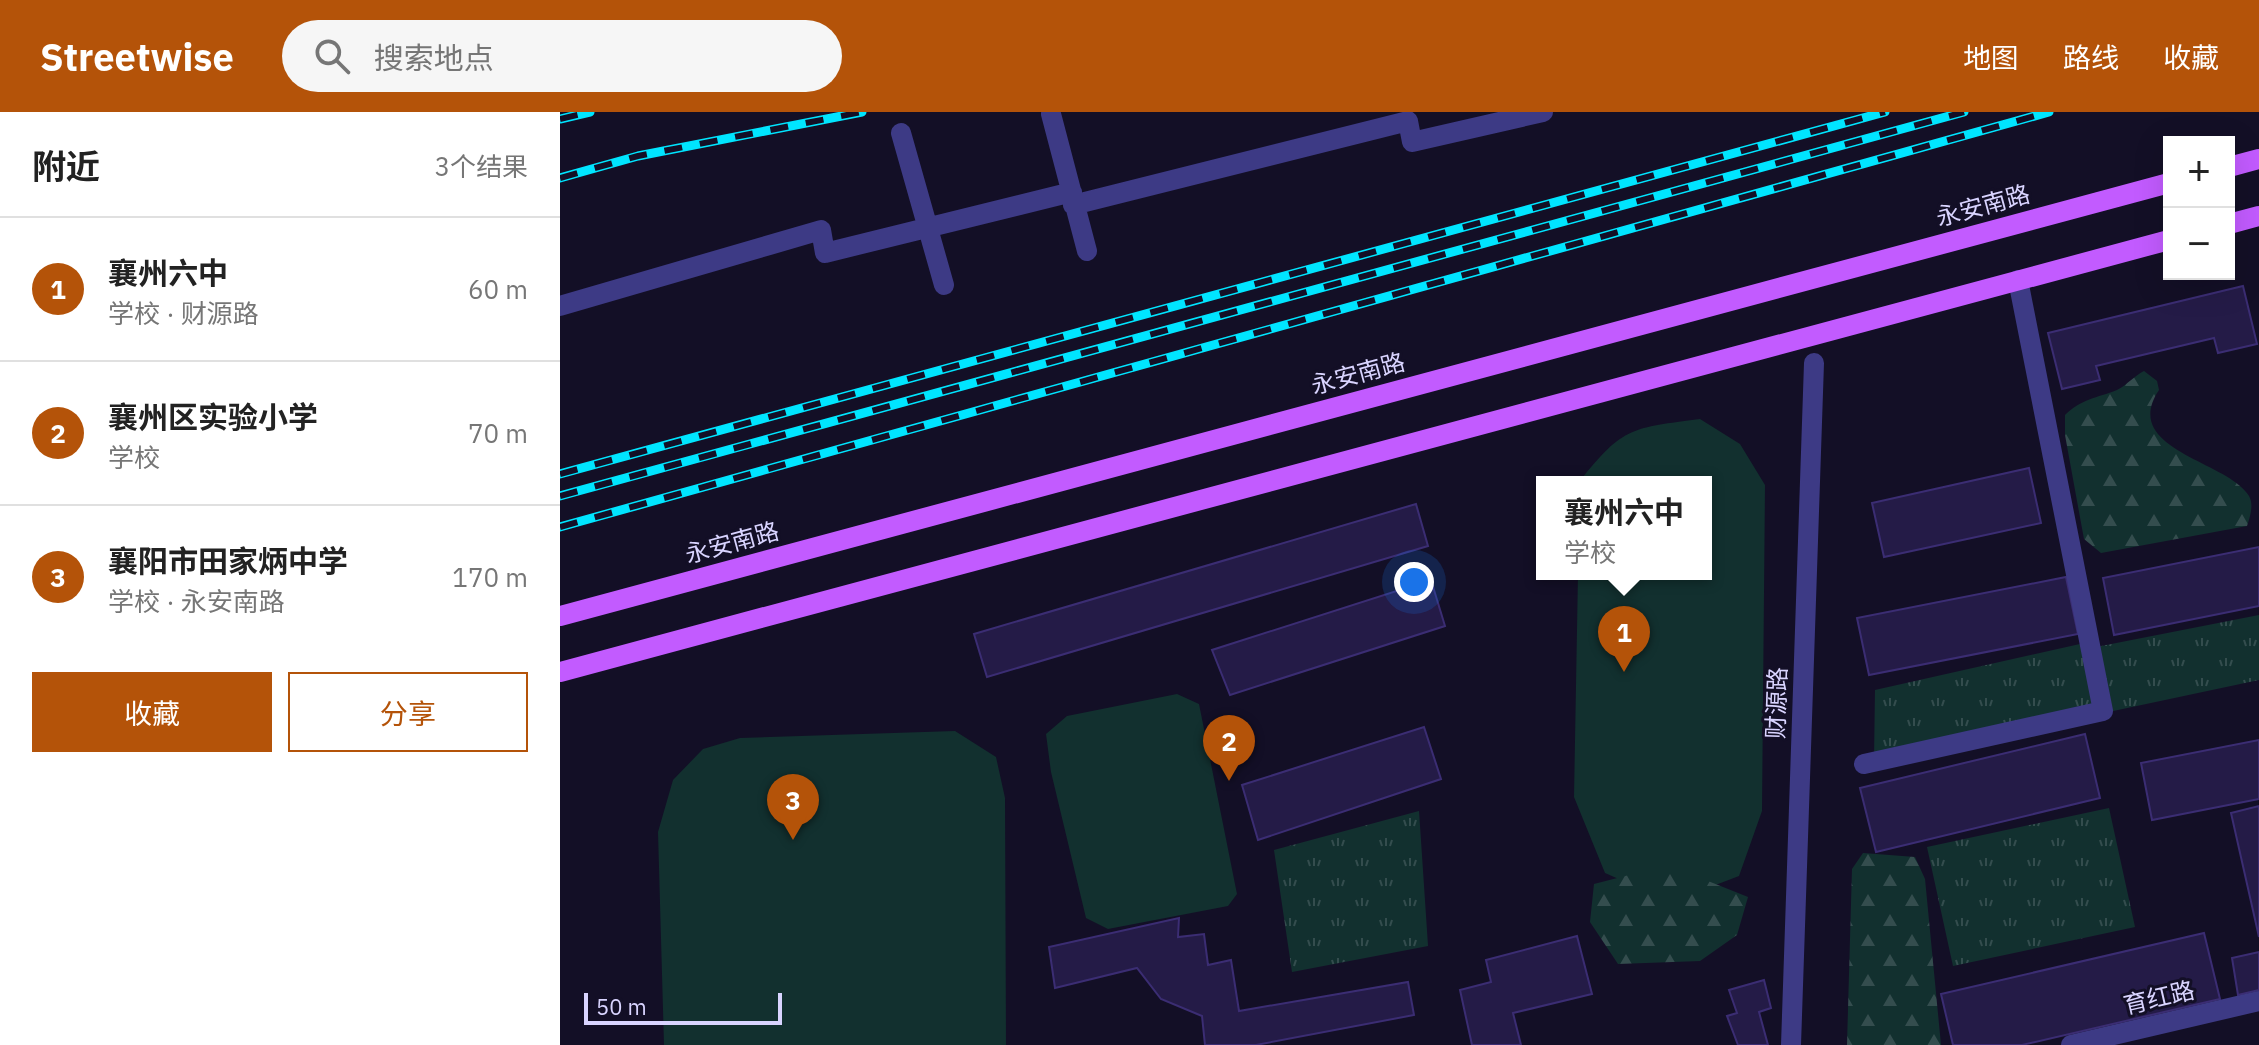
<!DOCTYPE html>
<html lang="zh">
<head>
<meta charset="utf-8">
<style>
	:root { --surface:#fff; --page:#f6f6f6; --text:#222; --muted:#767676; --line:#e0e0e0; --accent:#b45309 }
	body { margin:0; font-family:"IBM Plex Sans","Noto Sans SC",sans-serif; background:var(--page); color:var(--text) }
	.controls { position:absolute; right:24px; top:24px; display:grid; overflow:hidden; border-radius:0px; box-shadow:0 8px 32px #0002 }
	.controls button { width:72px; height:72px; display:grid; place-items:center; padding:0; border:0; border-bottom:2px solid var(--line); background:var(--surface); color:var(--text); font:40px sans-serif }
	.scale { position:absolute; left:24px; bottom:20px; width:198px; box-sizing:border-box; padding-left:8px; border:4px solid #d9d4ff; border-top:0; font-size:22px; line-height:28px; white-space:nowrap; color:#d9d4ff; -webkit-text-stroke:6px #130f26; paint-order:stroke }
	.you { position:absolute; left:854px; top:470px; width:28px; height:28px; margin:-20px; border:6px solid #fff; border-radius:50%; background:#1a73e8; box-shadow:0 0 0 12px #1a73e833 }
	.badge { display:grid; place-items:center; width:52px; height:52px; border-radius:50%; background:var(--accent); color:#fff; font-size:26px; font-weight:700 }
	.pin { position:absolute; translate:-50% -66px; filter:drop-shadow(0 2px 4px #0008) }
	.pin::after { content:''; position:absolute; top:42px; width:28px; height:24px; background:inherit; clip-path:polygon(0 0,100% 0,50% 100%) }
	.popup { position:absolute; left:976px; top:364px; width:176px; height:104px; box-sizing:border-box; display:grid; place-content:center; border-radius:0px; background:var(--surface); filter:drop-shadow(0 2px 6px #0005); font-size:26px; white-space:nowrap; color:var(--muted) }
	.popup b { font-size:30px; color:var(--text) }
	.popup::after { content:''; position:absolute; left:50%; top:100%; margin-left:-16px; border:16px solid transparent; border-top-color:var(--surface) }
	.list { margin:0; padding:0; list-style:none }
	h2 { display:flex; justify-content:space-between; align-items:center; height:104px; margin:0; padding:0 32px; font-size:34px }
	h2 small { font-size:26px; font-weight:400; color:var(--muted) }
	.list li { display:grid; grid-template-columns:52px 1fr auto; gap:24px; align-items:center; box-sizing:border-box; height:144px; padding:0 32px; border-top:2px solid var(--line) }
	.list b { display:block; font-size:30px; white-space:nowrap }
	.list p { margin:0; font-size:26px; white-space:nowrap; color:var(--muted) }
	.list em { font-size:26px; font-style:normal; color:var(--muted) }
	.actions { display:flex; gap:16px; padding:24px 32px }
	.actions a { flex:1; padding:18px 0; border:2px solid var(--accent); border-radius:0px; text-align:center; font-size:28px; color:var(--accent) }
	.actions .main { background:var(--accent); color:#fff }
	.icon { flex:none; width:44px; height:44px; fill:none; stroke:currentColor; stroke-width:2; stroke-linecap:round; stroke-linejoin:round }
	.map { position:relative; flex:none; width:1699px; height:933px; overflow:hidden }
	header { display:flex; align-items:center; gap:48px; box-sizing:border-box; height:112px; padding:0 40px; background:var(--accent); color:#fff }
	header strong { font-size:38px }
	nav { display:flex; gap:44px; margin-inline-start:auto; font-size:28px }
	.search { width:560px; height:72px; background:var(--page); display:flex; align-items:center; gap:20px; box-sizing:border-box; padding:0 28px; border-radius:44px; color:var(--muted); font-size:30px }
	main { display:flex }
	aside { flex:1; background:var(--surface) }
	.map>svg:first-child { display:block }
	.green { fill:#12302f }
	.forest { fill:url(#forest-firs) }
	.park { fill:url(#park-tufts) }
	.building { fill:#241b47; stroke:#3b2d73; stroke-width:2 }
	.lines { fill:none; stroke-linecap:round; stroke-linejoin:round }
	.minor { stroke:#3d3a85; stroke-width:20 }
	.major { stroke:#c25bff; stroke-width:20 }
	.rail-casing { stroke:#00e5ff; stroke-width:9 }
	.rail { stroke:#130f26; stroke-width:6; stroke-dasharray:18; stroke-linecap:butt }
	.labels { text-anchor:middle; stroke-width:6; stroke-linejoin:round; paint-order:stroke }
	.street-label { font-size:24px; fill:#d9d4ff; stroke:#130f26 }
</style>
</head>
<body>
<header>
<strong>Streetwise</strong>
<div class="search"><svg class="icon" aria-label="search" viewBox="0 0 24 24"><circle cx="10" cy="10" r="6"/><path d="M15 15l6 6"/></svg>搜索地点</div>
<nav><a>地图</a><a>路线</a><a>收藏</a></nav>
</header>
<main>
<aside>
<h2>附近<small>3个结果</small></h2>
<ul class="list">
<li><span class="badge">1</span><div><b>襄州六中</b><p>学校 · 财源路</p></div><em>60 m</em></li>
<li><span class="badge">2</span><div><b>襄州区实验小学</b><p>学校</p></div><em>70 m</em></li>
<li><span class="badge">3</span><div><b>襄阳市田家炳中学</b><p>学校 · 永安南路</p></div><em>170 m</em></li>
</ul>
<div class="actions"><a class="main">收藏</a><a>分享</a></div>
</aside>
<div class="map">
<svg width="1699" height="933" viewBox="0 0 1699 933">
	<defs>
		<pattern id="forest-firs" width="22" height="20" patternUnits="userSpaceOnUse" patternTransform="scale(2)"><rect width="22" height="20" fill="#12302f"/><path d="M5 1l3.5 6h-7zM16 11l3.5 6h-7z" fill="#344d4e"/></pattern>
		<pattern id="park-tufts" width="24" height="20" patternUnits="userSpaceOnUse" patternTransform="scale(2)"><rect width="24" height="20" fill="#12302f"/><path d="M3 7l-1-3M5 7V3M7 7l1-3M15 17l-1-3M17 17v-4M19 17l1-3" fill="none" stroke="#344d4e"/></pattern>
	</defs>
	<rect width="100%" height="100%" fill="#130f26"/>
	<!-- green -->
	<path class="green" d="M1140,307L1180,332L1205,373L1202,699L1179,764L1111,790L1045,761L1014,685L1018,462H1146V370L1020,369C1063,314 1073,316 1140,307Z
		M617,582L639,592L677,782L668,794L548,817L526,806L491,660L486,622L507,604Z
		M395,619L436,645L445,686L446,933H104L98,720L113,668L143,637L180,626Z"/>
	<!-- forest -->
	<path class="forest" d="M1584,259L1597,269L1599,278C1559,338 1669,349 1689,384C1694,393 1690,405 1687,414L1541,441L1524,427L1505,323V303C1521,287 1537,286 1557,278C1567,273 1574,264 1584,259Z
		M1303,741L1355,745L1365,767L1381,933H1287L1292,757Z
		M1108,753L1188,785L1177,823L1140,849L1058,852L1030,810L1034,772Z"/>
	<!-- park -->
	<path class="park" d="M1699,503V568L1314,650L1315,578L1529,530L1531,536Z
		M1549,696L1575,815L1393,854L1367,735Z
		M859,699L868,834L732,860L714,738Z"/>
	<!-- building -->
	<path class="building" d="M1683,174L1697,232L1658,241L1654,226L1536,254L1540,268L1502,277L1488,221Z
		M1469,356L1481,411L1324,445L1312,391Z
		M856,392L868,434L427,565L414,522Z
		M1699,435V494L1554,523L1543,466Z
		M1506,465L1518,522L1309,563L1297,506Z
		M871,468L885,514L670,583L652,538Z
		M864,615L881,667L698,728L682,673Z
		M1525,622L1540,686L1316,740L1300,676Z
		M1699,628V687L1592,708L1581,651Z
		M1699,694V825L1671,701Z
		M619,806L618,825L644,822L648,853L671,848L679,899L848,870L854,903L696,933H645L642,904L601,887L577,856L495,876L489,835Z
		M1644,821L1660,887L1462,933H1393L1381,882Z
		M1017,824L1032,882L953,901L961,933H912L900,878L931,870L926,848Z
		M1699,840V878L1678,883L1672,846Z
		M1204,868L1211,896L1199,900L1208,933H1178L1167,904L1177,901L1169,878Z"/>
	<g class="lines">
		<!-- minor -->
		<path class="minor" d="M491,2L527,139
			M341,21L384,173
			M513,93L848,9L852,30L983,0
			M0,194L261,118L265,141L512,80
			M1304,652L1543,599L1458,168
			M1231,933L1254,251
			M1511,933L1699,889"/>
		<!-- major -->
		<path class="major" d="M1669,55L1699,47
			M1669,112L1699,104
			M0,504L1609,71
			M0,560L1609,128"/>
		<defs>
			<path id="rail" d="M0,7L30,0
				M0,66L78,44L302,0
				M0,362L1325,0
				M0,384L1404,0
				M0,415L1489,0"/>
		</defs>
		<!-- rail casing -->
		<use href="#rail" class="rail-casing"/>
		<!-- rail -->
		<use href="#rail" class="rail"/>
	</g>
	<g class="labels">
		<!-- street labels -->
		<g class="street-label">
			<text transform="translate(1423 94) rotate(-15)" y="8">永安南路</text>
			<text transform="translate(798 262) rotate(-15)" y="8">永安南路</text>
			<text transform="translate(172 431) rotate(-15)" y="8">永安南路</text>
			<text transform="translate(1217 591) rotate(-88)" y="8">财源路</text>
			<text transform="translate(1599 886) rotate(-13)" y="8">育红路</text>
		</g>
	</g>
</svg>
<div class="controls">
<button>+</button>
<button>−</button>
</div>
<div class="scale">50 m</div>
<div class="you"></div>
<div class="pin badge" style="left:1064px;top:560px">1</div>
<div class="popup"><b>襄州六中</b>学校</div>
<div class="pin badge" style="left:669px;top:669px">2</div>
<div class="pin badge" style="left:233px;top:728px">3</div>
</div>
</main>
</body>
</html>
